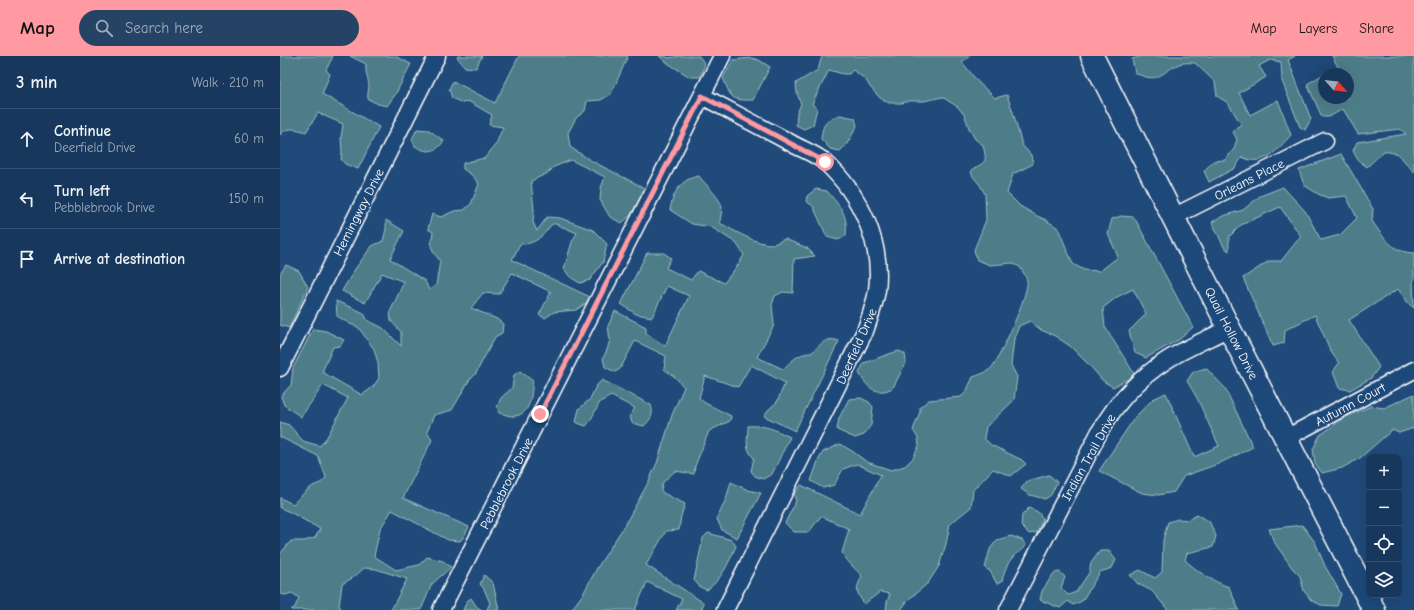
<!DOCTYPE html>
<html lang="en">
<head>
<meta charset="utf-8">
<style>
	:root { --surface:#17385c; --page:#244365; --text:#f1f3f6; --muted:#9eacbb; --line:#365272; --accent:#ff9aa2 }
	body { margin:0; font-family:"Comic Neue",sans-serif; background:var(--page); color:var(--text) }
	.controls { position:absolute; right:12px; bottom:12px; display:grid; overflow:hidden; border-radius:8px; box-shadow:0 4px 16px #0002 }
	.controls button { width:36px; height:36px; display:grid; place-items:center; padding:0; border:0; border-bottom:1px solid var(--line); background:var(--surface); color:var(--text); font:20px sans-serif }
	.compass { position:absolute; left:1038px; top:12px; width:36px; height:36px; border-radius:50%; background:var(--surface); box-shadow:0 4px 16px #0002; rotate:117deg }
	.stop { position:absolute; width:12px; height:12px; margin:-9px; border:3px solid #ff9aa2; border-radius:50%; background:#fff }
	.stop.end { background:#ff9aa2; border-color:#fff; box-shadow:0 1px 4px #0008 }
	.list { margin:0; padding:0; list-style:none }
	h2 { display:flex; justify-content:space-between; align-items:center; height:52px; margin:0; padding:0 16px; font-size:17px }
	h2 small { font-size:13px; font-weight:400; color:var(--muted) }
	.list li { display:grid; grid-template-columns:26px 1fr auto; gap:12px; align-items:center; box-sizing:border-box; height:60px; padding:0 16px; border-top:1px solid var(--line) }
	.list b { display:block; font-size:15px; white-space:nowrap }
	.list p { margin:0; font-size:13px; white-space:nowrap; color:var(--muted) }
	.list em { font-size:13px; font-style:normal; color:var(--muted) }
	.icon { flex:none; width:22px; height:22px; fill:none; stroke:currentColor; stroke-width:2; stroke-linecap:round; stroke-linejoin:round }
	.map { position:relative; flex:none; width:1134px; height:554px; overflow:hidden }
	header { display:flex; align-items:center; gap:24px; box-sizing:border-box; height:56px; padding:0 20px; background:var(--accent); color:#111 }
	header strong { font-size:19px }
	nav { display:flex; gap:22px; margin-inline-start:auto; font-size:14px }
	.search { width:280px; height:36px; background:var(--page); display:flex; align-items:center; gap:10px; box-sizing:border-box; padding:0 14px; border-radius:22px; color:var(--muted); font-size:15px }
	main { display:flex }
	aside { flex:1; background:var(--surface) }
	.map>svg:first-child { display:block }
	.green { fill:#4d7d88; stroke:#a6bec4 }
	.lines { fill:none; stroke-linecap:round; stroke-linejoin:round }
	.street-casing { stroke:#fff; stroke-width:19 }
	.secondary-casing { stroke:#fff; stroke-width:25 }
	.street { stroke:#1f4a7a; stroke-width:16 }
	.secondary { stroke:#1f4a7a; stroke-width:22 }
	.route { stroke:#ff9aa2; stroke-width:5 }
	.labels { text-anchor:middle; stroke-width:3; stroke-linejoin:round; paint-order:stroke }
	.street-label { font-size:13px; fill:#fff; stroke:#1f4a7a }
</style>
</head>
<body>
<header>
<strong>Map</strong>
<div class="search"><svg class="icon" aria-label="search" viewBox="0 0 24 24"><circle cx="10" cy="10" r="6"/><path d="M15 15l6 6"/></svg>Search here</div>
<nav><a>Map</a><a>Layers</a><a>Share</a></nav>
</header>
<main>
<aside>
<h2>3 min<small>Walk · 210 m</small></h2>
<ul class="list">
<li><svg class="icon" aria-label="ahead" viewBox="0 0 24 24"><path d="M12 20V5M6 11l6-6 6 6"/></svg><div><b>Continue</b><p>Deerfield Drive</p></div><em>60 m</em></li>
<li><svg class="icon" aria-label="left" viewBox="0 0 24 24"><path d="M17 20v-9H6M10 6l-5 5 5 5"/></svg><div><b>Turn left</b><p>Pebblebrook Drive</p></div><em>150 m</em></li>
<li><svg class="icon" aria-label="arrive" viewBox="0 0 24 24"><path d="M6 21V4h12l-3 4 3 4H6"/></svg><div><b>Arrive at destination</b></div></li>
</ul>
</aside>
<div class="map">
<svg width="1134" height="554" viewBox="0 0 1134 554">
	<rect width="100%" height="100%" fill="#1f4a7a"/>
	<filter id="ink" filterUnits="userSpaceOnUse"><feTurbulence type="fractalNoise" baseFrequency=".025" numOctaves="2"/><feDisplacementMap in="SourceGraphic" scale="8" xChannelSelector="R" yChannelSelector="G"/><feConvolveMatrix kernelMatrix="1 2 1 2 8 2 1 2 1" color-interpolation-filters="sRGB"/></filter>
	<g filter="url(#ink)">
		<!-- green -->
		<path class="green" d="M0,0H53L46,14L50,18L42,38L99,71L78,113L65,108L61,103L62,97L61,82L63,68L38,57L26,76C17,73 7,70 0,79Z
			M70,0H115L131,8L115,39L107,50L98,48L88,43C87,38 89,34 89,29C88,22 85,16 86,8Z
			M178,0H202L196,12L185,11L177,1Z
			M239,0H348L331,38L321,44L307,45L305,55L296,62L288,77L290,91L310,104L366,133L351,159L342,167L330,161L320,144L321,132L325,121L291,104L274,111L268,117L251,125L254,154L253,166L257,175L267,161L280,162L313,174L327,188L323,206L310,224L300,227L290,221L284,213L292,186L297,177L276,168H272C263,179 256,189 240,188L232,204L310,241L305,248L296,254L274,256L265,262L259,259L271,236L232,217L219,238L203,237L191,252L217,263L223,268L222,277L215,281L195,319L190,323L172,354L154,359L147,376L152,384L123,442L189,471L183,482L180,485L168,484L112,454L100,473L94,500L116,514L139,509L147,501L163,505L171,511L152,528L141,554H111L127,523L96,513L84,512L74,521L62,528L59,550L63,554H11L15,551L19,542L12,537L5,539L0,538V498L11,485H24L35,482L40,473L10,456L0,452V442L13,448C19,442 25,435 33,430C39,427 43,427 46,421L38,400L0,381V366L9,369L23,385L40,390L47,381L68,342L43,329L21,361L4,349L1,340L11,329L13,312L33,273L46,275L64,284L60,290L53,291L42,316L82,339L93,331L99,322L98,307L94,293L78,271L70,268L57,260L56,245L84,257L87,264L103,272L121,290V276L111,265L110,256L124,226L102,217L85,247L62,235L75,213L92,190L103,185L106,173V164L124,175L110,203L145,225L149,234L156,229L160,205L154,197L151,190L153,176L148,173L152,158L161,161L174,155L184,154L191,148L199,128L193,120L183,113V107L205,102L216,88L223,71L209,69L212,59L188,45L182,47L172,42L169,33L173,25L215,47Z
			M379,0H386L388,2L400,0H419L425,8L420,21H410L389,8Z
			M542,0H690L682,6L698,26L715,42L727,39L733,56L742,89L751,99L753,108L733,118L727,137L740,150L757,160L766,164L778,172L793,208L804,214L820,215L838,201L828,178L832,163L841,160L854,161L913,271L900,283L866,302L855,297L849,275L866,258L853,233L837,241L823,252L825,271L855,319L833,331L823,325L811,311L790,290L775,280L761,274L750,265L739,270L734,283L731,309L737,321L734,344L706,371L704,382L711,389L742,404L746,408L731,420L713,413L693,434L691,451L670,468L666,488L659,510L648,527L628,544L621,554H606L607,546L610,538L600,536L584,548C576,535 575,534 582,520C575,512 567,506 562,497L569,473L541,460L529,476H514L505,467L516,445L514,438L521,429L580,458L601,419L577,408L563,413L554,429L543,432L531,425L538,405L543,396L560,388L572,395L587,406L611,414L625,410L633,402L639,390L638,382L633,374L640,356V351L649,344L681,341L686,336L693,321C699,319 708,316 712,311C720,302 750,235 747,225C746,220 742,215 740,211L732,207L710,209L697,204L694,194L706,164L705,138L700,129L692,119L691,114C707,105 707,107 703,89L695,83L689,72L685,60L678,51L662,41L644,45H629L622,47H609L600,42L590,31L586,24L573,14L569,18H563L549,14L532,48L537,52L533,69L524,73L516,69L517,57L521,48L517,37L516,27L538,14Z
			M862,0H1015L1008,4L1031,63L1025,74L1020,71L1002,25L1001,6L990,4L979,10L986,21L959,37L970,59L998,44L1011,79C997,94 984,112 962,101L955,112L929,126L924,115L933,105L945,104L954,93L957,83L953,76L961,68L948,47L937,40L935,26L915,7C910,7 903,6 899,8C878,18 880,28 855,17L852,3Z
			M1052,0H1134V116L1118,98L1104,95L1087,111L1078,104L1073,95L1077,86L1126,78L1120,73L1078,78L1063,53L1049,61H1042L1027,28L1044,18V42H1068V18H1045L1058,11Z
			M471,2L479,4L490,11L473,44C450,45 451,41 443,22L453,4Z
			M560,59L575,62L577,70L567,88L560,95L550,93L541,83C543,66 546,65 560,59Z
			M137,73L149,74L164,85C156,96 148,98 135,90L132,83Z
			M1061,98L1093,153L1092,165C1103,181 1112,196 1133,197L1134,196V223L1133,226L1134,252L1129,248L1118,233L1069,264L1099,311L1091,322L1070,334L1059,332L1053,316L1059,307L1051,296L1035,259L1005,274L1004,287L993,290L963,222L989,205H1001L1021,180L1000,151L961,169L949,181V195L944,191L932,166L943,160L963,154L980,140L1003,131L1025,155L1041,184L1060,179L1077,162L1066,140L1048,142L1038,138L1024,129L1019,114Z
			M419,120C425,128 441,143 442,151C442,156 440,162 440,167C453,174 477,189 493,188C497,187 501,184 505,183L527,192L535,200L514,203L513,237L503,236L495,240L492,249L494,269L477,301L503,313C512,305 518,297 531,297C541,289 545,280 559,285L515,375L484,360L488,354L497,346L505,327L471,309L458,331L425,320L419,342L425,347L451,360L450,365L429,375L415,410L414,418L395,415L383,426L381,434L383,437L405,448L401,460L399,474L386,475L366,509L424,547L421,554H396L402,543L367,526L355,554H291L303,538L317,512L343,472L368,427L377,407L392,359L404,331L395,321L384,313L386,300L355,285L340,313L335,316L325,311L323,302L327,294L330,284L328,270L335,255L366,271V277L385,290L409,240L387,230L372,261L356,258L341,248L367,197H384L391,202L386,212L411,224L418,215L444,227L458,209L464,199L456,187L431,171L412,168L390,154C393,137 400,123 419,120Z
			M536,133L547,135C561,152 568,157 566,180L558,184L547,181L533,150L526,145L527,140Z
			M6,209L19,215L28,231L9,272L0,269V218Z
			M619,295L625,298L626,306L614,330C609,336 597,337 591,332C585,328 582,322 579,317L584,307L609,298Z
			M926,312L945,332L973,391L938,408L904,420L894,436L878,439L862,437L819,415L855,361L873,343L886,337L914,401L939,390L917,342L907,325L913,316Z
			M240,315L253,325C251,337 252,358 235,360C231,361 224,358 219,357L217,351L221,342L232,332L234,319Z
			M322,324L371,349C374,359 371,363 364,370L352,367L350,360L355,352L331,340L320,346L310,365L306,370L300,368L296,366L299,353L310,343L316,330Z
			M1134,338V372L1119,377L1112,374L1080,402L1062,412L1042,417L1035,407L1033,393L1040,379L1066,361L1091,350L1104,352Z
			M581,342L589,346L593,351L591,369L584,379L575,382L557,374L559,362L569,343Z
			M468,370C487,369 493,373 510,381L492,418L483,423L475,420L471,415L474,402C464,392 468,383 468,370Z
			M769,419L777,426L771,439L765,443L750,439L741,433L747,425Z
			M451,426L468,434L481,437L457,482L442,474L437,463L446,443Z
			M749,452L758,456L763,463L757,476L749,478L741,470L742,459Z
			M917,459L929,465L936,480L933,491L907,497L905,504C918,516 932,525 949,531L959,554H888L872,535L858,528L850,519L860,514L875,522L882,516L883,484L888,466L898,463L908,464Z
			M1022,469L1035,486L1045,510L1061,538L1057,550L1041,549L1031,544L1024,535L1020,520L1013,513L994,486L989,473Z
			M428,477L452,484L456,490C449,506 442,523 427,534L420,531L414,524L423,482Z
			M731,480L742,484L746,489C743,495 739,496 734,500C727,507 724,516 722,525L717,528L710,515L705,512L710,493L717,484Z
			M820,495H829L836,504L832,512L820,516L802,545L793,549L788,545L780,552L760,544L762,535L774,517L780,516L785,521L781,532L788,539L796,536L809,517L811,507Z
			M204,519L213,527L219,554H206L207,553L210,547L204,533L200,528Z
			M191,542L197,551L202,554H183L187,545Z"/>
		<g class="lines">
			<defs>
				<path id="street" d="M422,40C451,55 481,71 511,87C521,93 536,98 545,106C580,138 603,187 597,234C595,248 590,261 585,275L445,554
					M893,161L1045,85
					M0,312L157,0
					M1006,382L1134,314
					M161,554L442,0
					M728,554L820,375C836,347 859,322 887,304C906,292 928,283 949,272"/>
				<path id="secondary" d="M812,0L949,272L1094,554"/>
			</defs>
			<!-- street casing -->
			<use href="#street" class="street-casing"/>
			<!-- secondary casing -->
			<use href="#secondary" class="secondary-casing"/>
			<!-- street -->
			<use href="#street" class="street"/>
			<!-- secondary -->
			<use href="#secondary" class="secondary"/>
		</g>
	</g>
	<g class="lines" filter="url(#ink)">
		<!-- route -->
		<path class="route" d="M260,358L422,40L545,106"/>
	</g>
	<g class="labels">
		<!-- street labels -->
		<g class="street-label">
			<text transform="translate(969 123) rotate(-27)" y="5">Orleans Place</text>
			<text transform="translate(78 156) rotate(-63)" y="5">Hemingway Drive</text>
			<text transform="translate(952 277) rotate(63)" y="5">Quail Hollow Drive</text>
			<text transform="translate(576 290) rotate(-66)" y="5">Deerfield Drive</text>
			<text transform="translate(1070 348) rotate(-28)" y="5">Autumn Court</text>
			<text transform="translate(808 401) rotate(-61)" y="5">Indian Trail Drive</text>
			<text transform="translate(226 427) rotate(-63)" y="5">Pebblebrook Drive</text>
		</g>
	</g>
</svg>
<div class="controls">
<button>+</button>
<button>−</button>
<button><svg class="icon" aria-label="locate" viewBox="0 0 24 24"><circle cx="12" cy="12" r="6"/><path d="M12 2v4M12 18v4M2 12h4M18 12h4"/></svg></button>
<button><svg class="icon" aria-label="layers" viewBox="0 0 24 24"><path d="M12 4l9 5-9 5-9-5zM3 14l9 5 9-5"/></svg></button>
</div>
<svg class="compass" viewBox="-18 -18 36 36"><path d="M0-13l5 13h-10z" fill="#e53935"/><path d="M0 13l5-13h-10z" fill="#9eacbb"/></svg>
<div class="stop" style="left:545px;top:106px"></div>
<div class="stop end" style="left:260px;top:358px"></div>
</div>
</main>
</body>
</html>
